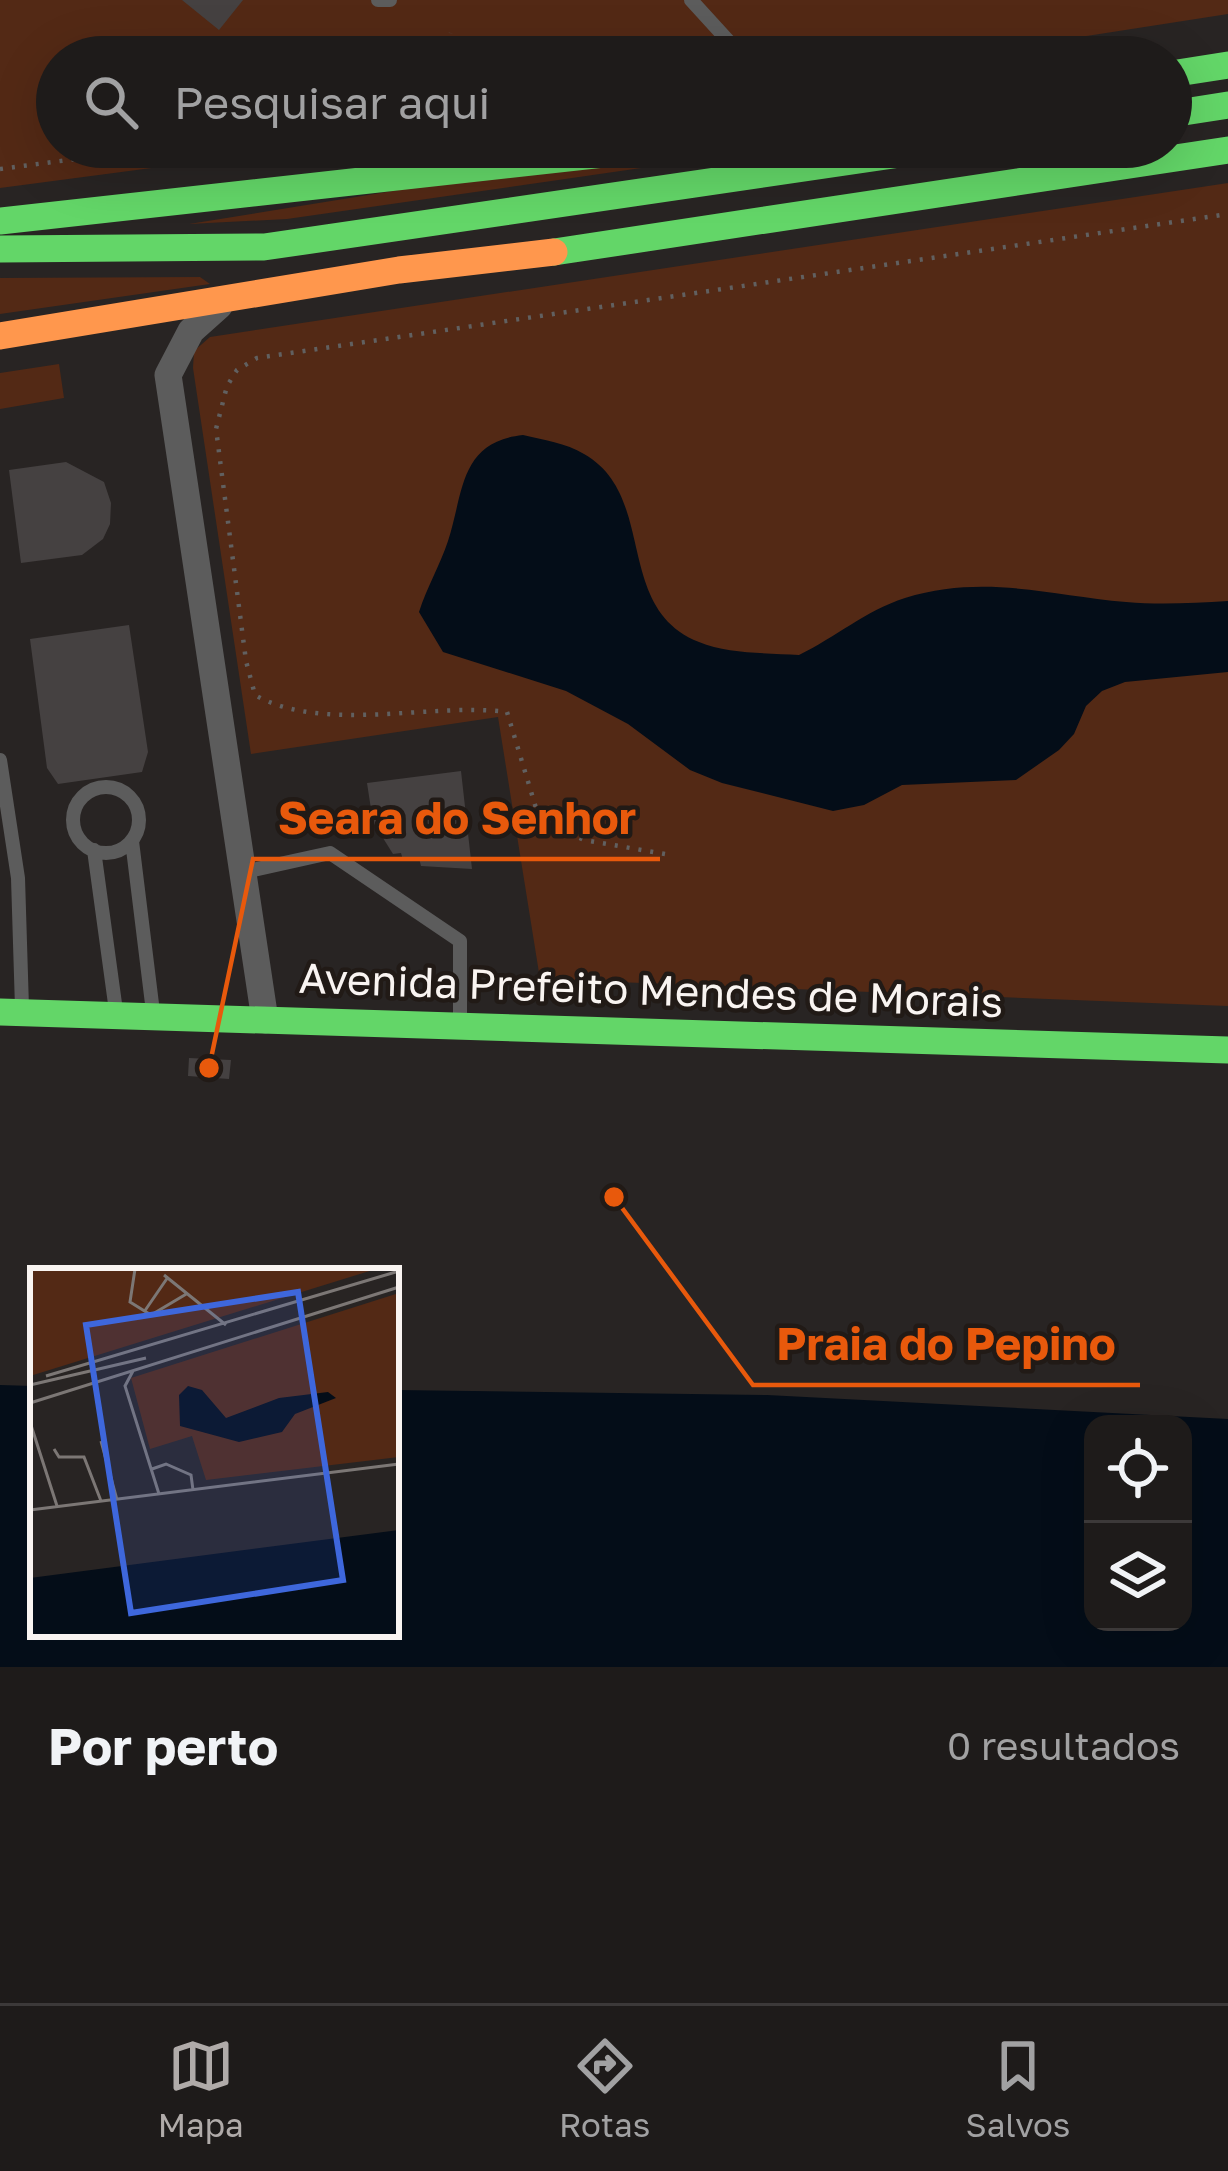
<!DOCTYPE html>
<html lang="pt">
<head>
<meta charset="utf-8">
<style>
	:root { --surface:#1e1b1a; --page:#262423; --text:#f1f3f6; --muted:#a1a1a2; --line:#3c3939; --accent:#b0aba9 }
	body { margin:0; font-family:"Golos Text",sans-serif; background:var(--page); color:var(--text) }
	.controls { position:absolute; right:36px; bottom:36px; display:grid; overflow:hidden; border-radius:24px; box-shadow:0 12px 48px #0002 }
	.controls button { width:108px; height:108px; display:grid; place-items:center; padding:0; border:0; border-bottom:3px solid var(--line); background:var(--surface); color:var(--text); font:60px sans-serif }
	.list { margin:0; padding:0; list-style:none }
	h2 { display:flex; justify-content:space-between; align-items:center; height:156px; margin:0; padding:0 48px; font-size:51px }
	h2 small { font-size:39px; font-weight:400; color:var(--muted) }
	.icon { flex:none; width:66px; height:66px; fill:none; stroke:currentColor; stroke-width:2; stroke-linecap:round; stroke-linejoin:round }
	.map { position:relative; flex:none; width:1228px; height:1667px; overflow:hidden }
	.search { position:absolute; background:var(--surface); box-shadow:0 12px 48px #0002; left:36px; right:36px; top:36px; height:132px; display:flex; align-items:center; gap:30px; box-sizing:border-box; padding:0 42px; border-radius:66px; color:var(--muted); font-size:45px }
	.sheet { height:336px; background:var(--surface) }
	nav { display:flex; justify-content:space-around; align-items:center; box-sizing:border-box; height:168px; border-top:3px solid var(--line); background:var(--surface); font-size:33px; color:var(--muted) }
	nav a { display:grid; justify-items:center; gap:6px }
	nav .on { color:var(--accent) }
	.map>svg:first-child { display:block }
	.green { fill:#532915 }
	.water { fill:#040d18; fill-rule:evenodd }
	.building { fill:#454141 }
	.lines { fill:none; stroke-linecap:round; stroke-linejoin:round }
	.path { stroke:#616060; stroke-width:4.5; stroke-dasharray:3 9; stroke-linecap:butt }
	.lane { stroke:#5c5c5c; stroke-width:14 }
	.street { stroke:#5c5c5c; stroke-width:27 }
	.fast { stroke:#63d668; stroke-width:27 }
	.slow { stroke:#ff974d; stroke-width:27 }
	.labels { text-anchor:middle; stroke-width:9; stroke-linejoin:round; paint-order:stroke }
	.street-label { font-size:42px; fill:#f9f4f1; stroke:#211a16 }
	.inset-road { fill:none; stroke:#7c7775; stroke-width:3 }
	.view { fill:#3e67dc; fill-opacity:0.15; stroke:#3e67dc; stroke-width:6 }
	.inset-edge { fill:none; stroke:#f9f4f1; stroke-width:6 }
	.leader { fill:none; stroke:#e8590c; stroke-width:4.5 }
	.callout-dot { fill:#e8590c; stroke:#211a16; stroke-width:4.5 }
	.callout-label { font-size:45px; text-anchor:middle; font-weight:bold; fill:#e8590c; stroke:#211a16; stroke-width:9; stroke-linejoin:round; paint-order:stroke }
</style>
</head>
<body>
<div class="map">
<svg width="1228" height="1667" viewBox="0 0 1228 1667">
	<rect width="100%" height="100%" fill="#282423"/>
	<!-- green -->
	<path class="green" d="M0,0H1228V14L951,57H771L757,45L735,57H57V147H311L0,188Z
		M717,147L773,149L287,219L189,224L522,170Z
		M1228,183V1006L540,979L498,717L251,754L193,368L194,351L210,337Z
		M200,277L210,284L0,314V278Z
		M59,364L64,398L0,409V373Z"/>
	<!-- water -->
	<path class="water" d="M523,435C543,440 566,443 584,454C658,496 613,608 699,642C728,654 768,653 799,655C836,637 865,611 905,598C984,574 1048,595 1126,602C1160,605 1194,603 1228,601V672L1125,682L1102,691L1086,706L1074,734L1059,750L1016,780L902,785L864,805L833,811L722,783L690,770L628,724L566,691L443,652L419,612C427,587 440,565 448,541C464,492 459,442 523,435Z
		M0,1385L33,1386V1634H396V1390L767,1395L1228,1419V1667H0ZM1093,1424H1183V1622H1093Z"/>
	<!-- building -->
	<path class="building" d="M182,0H243L219,30Z
		M66,462L104,482L111,503L110,524L103,539L82,555L21,563L9,470Z
		M129,625L148,752L142,772L58,784L47,768L30,639Z
		M461,771L472,869L421,866L419,858L403,860L401,853L393,854L373,822L367,783Z
		M189,1058L231,1060L229,1079L188,1076Z"/>
	<g class="lines">
		<!-- path -->
		<path class="path" d="M449,57L451,33
			M0,169L166,147
			M665,854L584,840L539,818L507,712C432,702 323,734 255,695L246,661L216,429L227,386L237,370L257,358L1228,214"/>
		<!-- lane -->
		<path class="lane" d="M378,0H390
			M691,0L743,57
			M0,760L18,878L22,1008
			M73 820a33 33 0 1 1 66 0a33 33 0 1 1-66 0Z
			M132,841L153,1012
			M94,850L116,1011
			M244,872L330,853L460,941V1026"/>
		<!-- street -->
		<path class="street" d="M219,306L191,331L168,375L265,1020"/>
		<!-- fast -->
		<path class="fast" d="M1171,74L1228,65
			M1171,114L1228,105
			M0,221L667,147
			M0,249L264,247L948,147
			M554,252L1228,150
			M0,1012L1228,1050"/>
		<!-- slow -->
		<path class="slow" d="M0,336L399,270L554,252"/>
	</g>
	<g class="labels">
		<!-- street labels -->
		<g class="street-label">
			<text transform="translate(651 990) rotate(2)" y="15">Avenida Prefeito Mendes de Morais</text>
		</g>
	</g>
	<!-- overview -->
	<g transform="translate(30 1268)">
		<rect width="369" height="369" fill="#282423"/>
		<path d="M0,1H346L0,108ZM369,25V189L176,212L162,168L120,181L101,110Z" fill="#532915"/>
		<path d="M158,118L172,122L196,150L249,130L298,124L306,130L265,146L252,164L209,174L150,158L149,127ZM369,262V368H0V310Z" fill="#040d18"/>
		<path class="inset-road" d="M105,1L100,34L121,47L158,25M134,7L196,57M114,44L138,9M103,103L95,118L129,226M16,108L369,3M0,117L116,90M0,135L369,19M0,154L27,238M71,173L87,232M24,181L29,189H54L71,233M122,201L136,196L161,207L163,222M0,242L369,196"/>
		<path class="view" d="M268,24L313,312L101,345L56,57Z"/>
		<rect width="369" height="369" class="inset-edge"/>
	</g>
	<!-- callouts -->
	<path class="leader" d="M209 1068L253 859H660M614 1197L753 1385H1140"/>
	<g class="callout-dot">
		<circle cx="209" cy="1068" r="12"/>
		<circle cx="614" cy="1197" r="12"/>
	</g>
	<g class="callout-label">
		<text x="457" y="834">Seara do Senhor</text>
		<text x="946" y="1360">Praia do Pepino</text>
	</g>
</svg>
<div class="controls">
<button><svg class="icon" aria-label="locate" viewBox="0 0 24 24"><circle cx="12" cy="12" r="6"/><path d="M12 2v4M12 18v4M2 12h4M18 12h4"/></svg></button>
<button><svg class="icon" aria-label="layers" viewBox="0 0 24 24"><path d="M12 4l9 5-9 5-9-5zM3 14l9 5 9-5"/></svg></button>
</div>
<div class="search"><svg class="icon" aria-label="search" viewBox="0 0 24 24"><circle cx="10" cy="10" r="6"/><path d="M15 15l6 6"/></svg>Pesquisar aqui</div>
</div>
<section class="sheet">
<h2>Por perto<small>0 resultados</small></h2>
<ul class="list">
</ul>
</section>
<nav>
<a class="on"><svg class="icon" aria-label="map" viewBox="0 0 24 24"><path d="M3 6l6-2 6 2 6-2v14l-6 2-6-2-6 2zM9 4v14M15 6v14"/></svg>Mapa</a>
<a><svg class="icon" aria-label="directions" viewBox="0 0 24 24"><path d="M12 3l9 9-9 9-9-9zM9 14v-3h6M13 9l2 2-2 2"/></svg>Rotas</a>
<a><svg class="icon" aria-label="saved" viewBox="0 0 24 24"><path d="M7 4h10v16l-5-4-5 4z"/></svg>Salvos</a>
</nav>
</body>
</html>
